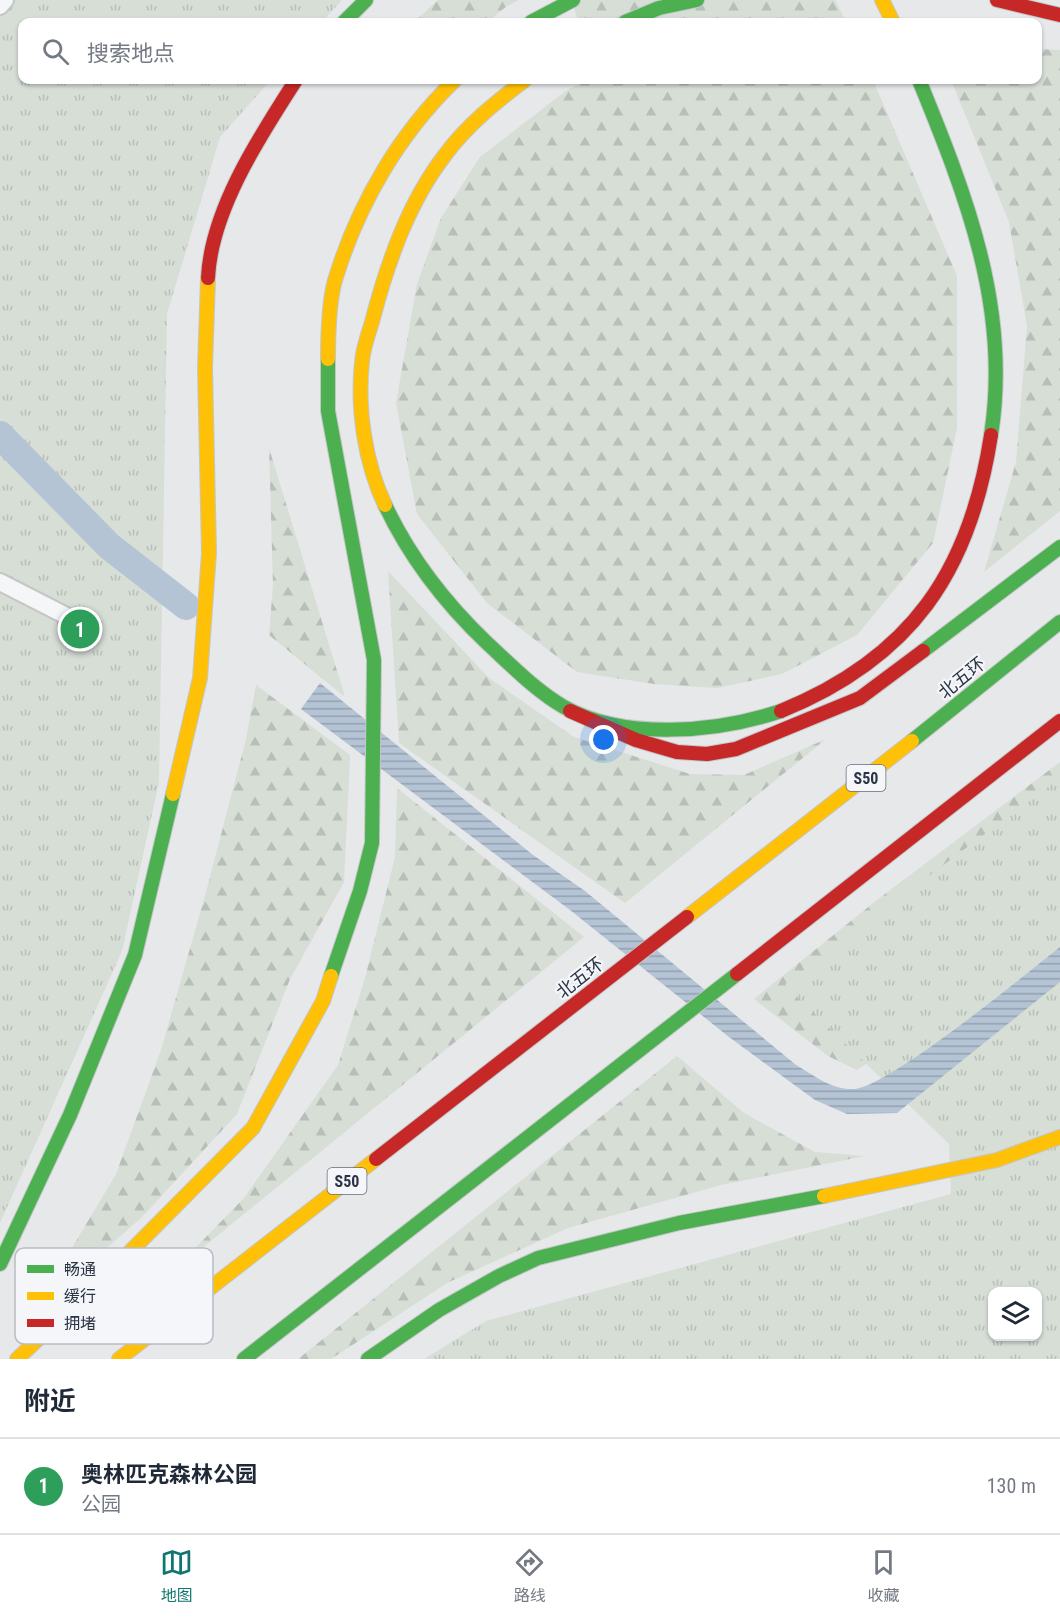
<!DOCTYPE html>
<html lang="zh">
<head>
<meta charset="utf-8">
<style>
	:root { --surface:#fff; --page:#f6f6f7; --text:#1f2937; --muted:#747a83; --line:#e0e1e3; --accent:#0f766e }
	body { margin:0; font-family:"Roboto Condensed","Noto Sans SC",sans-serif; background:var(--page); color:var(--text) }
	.controls { position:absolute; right:18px; bottom:18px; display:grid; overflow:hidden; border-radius:12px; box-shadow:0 2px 4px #0004 }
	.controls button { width:54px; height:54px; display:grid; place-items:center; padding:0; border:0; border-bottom:2px solid var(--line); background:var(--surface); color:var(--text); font:30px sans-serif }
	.you { position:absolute; left:604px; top:740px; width:21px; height:21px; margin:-15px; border:4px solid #fff; border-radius:50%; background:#1a73e8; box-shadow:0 0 0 9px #1a73e833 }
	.badge { display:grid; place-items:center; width:39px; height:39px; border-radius:50%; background:var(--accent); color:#fff; font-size:20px; font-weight:700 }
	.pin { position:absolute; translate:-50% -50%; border:3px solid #fff; box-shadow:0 2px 6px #0006 }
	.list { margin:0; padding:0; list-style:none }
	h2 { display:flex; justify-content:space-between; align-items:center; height:78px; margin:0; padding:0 24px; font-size:26px }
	h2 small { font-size:20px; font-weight:400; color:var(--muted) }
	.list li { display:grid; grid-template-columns:39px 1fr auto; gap:18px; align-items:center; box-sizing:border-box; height:96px; padding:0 24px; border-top:2px solid var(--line) }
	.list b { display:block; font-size:22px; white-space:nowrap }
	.list p { margin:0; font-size:20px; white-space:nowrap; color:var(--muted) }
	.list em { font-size:20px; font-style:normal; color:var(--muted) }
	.icon { flex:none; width:33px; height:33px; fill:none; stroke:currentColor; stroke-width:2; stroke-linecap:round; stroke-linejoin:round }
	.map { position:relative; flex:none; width:1060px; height:1359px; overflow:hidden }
	.search { position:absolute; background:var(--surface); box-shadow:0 2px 4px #0004; left:18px; right:18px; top:18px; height:66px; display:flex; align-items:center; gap:15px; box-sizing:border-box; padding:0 21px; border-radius:12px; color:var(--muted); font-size:22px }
	.sheet { height:174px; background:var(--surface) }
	nav { display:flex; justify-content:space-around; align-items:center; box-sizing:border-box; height:84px; border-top:2px solid var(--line); background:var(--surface); font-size:16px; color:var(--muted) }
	nav a { display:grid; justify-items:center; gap:3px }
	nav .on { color:var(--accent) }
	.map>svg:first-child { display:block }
	.forest { fill:url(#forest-firs) }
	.park { fill:url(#park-tufts); fill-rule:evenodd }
	.water { fill:url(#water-rules) }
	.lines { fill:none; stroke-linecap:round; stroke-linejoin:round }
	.canal { stroke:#b4c4d5; stroke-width:28 }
	.lane-casing { stroke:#c4c6c8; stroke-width:20 }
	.fast-casing { stroke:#c4c6c8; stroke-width:16 }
	.slow-casing { stroke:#c4c6c8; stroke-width:16 }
	.jam-casing { stroke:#c4c6c8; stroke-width:16 }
	.lane { stroke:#f5f6f7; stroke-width:16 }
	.fast { stroke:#4caf50; stroke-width:14 }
	.slow { stroke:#ffc107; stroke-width:14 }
	.jam { stroke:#c62828; stroke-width:14 }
	.labels { text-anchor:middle; stroke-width:4.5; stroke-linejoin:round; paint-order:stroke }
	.shield { fill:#f4f6f9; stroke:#676e7b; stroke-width:1.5 }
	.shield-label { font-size:16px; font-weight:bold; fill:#2b3445 }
	.street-label { font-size:18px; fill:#2b3445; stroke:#f4f6f9 }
	.key { fill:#f4f6f9; stroke:#b8bcc3; stroke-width:1.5 }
	.key-label { font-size:16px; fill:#2b3445 }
</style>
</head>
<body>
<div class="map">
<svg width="1060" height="1359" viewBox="0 0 1060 1359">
	<defs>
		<pattern id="forest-firs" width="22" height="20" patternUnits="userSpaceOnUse" patternTransform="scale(1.5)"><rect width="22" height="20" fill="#d6ded6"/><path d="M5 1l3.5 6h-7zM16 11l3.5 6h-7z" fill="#b8bfb9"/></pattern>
		<pattern id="park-tufts" width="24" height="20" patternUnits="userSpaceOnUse" patternTransform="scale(1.5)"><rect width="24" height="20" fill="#d6ded6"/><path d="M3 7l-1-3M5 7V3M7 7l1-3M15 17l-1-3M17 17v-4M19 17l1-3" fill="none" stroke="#b8bfb9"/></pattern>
		<pattern id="water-rules" width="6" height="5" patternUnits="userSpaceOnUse" patternTransform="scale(1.5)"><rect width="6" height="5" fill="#b4c4d5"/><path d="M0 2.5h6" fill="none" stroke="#93a0af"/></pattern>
	</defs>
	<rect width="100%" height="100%" fill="#e6e8ea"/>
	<!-- forest -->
	<path class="forest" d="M438,0H519L507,6L487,22H414Z
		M571,0H835L846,22H579Z
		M1038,49L1060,50V511L984,572L1016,462L1027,326L1009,222L951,80H1038Z
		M589,80H873L957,276V428L933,543L857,635L782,674L717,688L654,684L577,672L487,603L417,514L396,403L417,284L441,218L480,157L567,90Z
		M269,448L345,697L269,635L273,585Z
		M388,571L489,678L574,737L690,774L744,775L826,739L625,903L399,743Z
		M256,685L350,755L344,882L290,979L237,1114L142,1217L34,1312L116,1174L161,1050L206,892L246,739Z
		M1060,762V920L936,1017L857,1070L828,1056L754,999L877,900Z
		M397,788L584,937L168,1276L244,1198L338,1065L365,978L395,857Z
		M677,1056L744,1113L815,1152L865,1156L721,1185L568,1228L447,1283L331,1359H298Z"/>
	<!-- park -->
	<path class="park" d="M0,0H342L322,22H22V80H271L220,137L167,314L159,782L122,951L0,1223Z
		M1060,778V1359H424L486,1321L951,1194L949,1144L784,984ZM992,1292H1038V1336H992Z"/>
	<!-- water -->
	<path class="water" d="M320,683L533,855L585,891L796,1065C813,1075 832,1090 854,1089C889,1087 1026,974 1060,947V982L897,1113L847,1114L815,1100L729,1037L570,910L301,709Z"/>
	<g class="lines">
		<!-- canal -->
		<path class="canal" d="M0,435L109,546L186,606"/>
		<defs>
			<path id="lane" d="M0,6L5,0
				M0,582L84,625"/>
			<path id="fast" d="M344,22L366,0
				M531,22L573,0
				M625,22L659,8L697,0
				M919,80C966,195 1011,309 991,435
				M328,359V411L374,660L372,843L360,891L331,976
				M385,505C410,558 445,603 487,643C511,665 536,691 564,707C625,741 718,732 781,711
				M923,651L1060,547
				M912,741L1060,622
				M0,1264L70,1115L135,955L173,794
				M244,1359L737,974
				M368,1359L439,1310L499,1276L538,1258L679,1223L824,1196"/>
			<path id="slow" d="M882,0L893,22
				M328,359C328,337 329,298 336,277C359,203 399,134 455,80
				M385,505C365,463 357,409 362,362C363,348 368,335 372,322C387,264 408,203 445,155C467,125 496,102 525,80
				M173,794L200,678L209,553L205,368L208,278
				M687,917L912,741
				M824,1196L997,1160L1060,1137
				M17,1359L117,1265L253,1128L323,1001L331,976
				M119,1359L376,1159"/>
			<path id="jam" d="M997,0L1060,15
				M208,278C211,210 260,136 296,80
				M570,711L636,740L677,752L707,754L736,749L860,698L923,651
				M781,711C911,658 970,572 991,435
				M737,974L1060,721
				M376,1159L687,917"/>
		</defs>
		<!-- lane casing -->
		<use href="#lane" class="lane-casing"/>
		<!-- fast casing -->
		<use href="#fast" class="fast-casing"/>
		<!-- slow casing -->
		<use href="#slow" class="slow-casing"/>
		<!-- jam casing -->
		<use href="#jam" class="jam-casing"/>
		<!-- lane -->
		<use href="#lane" class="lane"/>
		<!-- fast -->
		<use href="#fast" class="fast"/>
		<!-- slow -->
		<use href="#slow" class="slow"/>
		<!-- jam -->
		<use href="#jam" class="jam"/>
	</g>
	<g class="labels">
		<!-- shield labels -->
		<g class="shield">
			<rect x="846.5" y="765" width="39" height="26" rx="4.5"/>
			<rect x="327.5" y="1168" width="39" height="26" rx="4.5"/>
		</g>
		<g class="shield-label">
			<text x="866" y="784">S50</text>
			<text x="347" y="1187">S50</text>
		</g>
		<!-- street labels -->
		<g class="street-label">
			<text transform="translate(962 678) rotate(-39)" y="6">北五环</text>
			<text transform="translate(580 978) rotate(-38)" y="6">北五环</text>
		</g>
	</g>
	<!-- legend -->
	<rect x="15" y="1248" width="198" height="96" rx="9" class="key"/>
	<rect x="27" y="1265" width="27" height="8" fill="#4caf50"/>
	<rect x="27" y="1292" width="27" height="8" fill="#ffc107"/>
	<rect x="27" y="1319" width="27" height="8" fill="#c62828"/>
	<g class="key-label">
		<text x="64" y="1275">畅通</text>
		<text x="64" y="1302">缓行</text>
		<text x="64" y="1329">拥堵</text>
	</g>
</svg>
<div class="controls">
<button><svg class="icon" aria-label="layers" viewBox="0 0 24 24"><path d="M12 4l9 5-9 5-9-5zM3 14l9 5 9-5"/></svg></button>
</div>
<div class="you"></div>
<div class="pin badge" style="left:80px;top:629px;background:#2e9e5b">1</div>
<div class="search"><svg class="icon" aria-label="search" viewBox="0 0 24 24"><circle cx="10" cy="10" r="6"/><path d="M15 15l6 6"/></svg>搜索地点</div>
</div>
<section class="sheet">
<h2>附近<small></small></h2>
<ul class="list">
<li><span class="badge" style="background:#2e9e5b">1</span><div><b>奥林匹克森林公园</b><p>公园</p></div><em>130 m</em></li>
</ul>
</section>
<nav>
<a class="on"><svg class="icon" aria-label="map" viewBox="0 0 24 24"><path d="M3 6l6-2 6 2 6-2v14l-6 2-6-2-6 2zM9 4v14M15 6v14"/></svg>地图</a>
<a><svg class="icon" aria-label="directions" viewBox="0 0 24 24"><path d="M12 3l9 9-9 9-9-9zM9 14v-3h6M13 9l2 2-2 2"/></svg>路线</a>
<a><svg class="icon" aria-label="saved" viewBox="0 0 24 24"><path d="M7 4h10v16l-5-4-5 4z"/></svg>收藏</a>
</nav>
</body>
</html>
